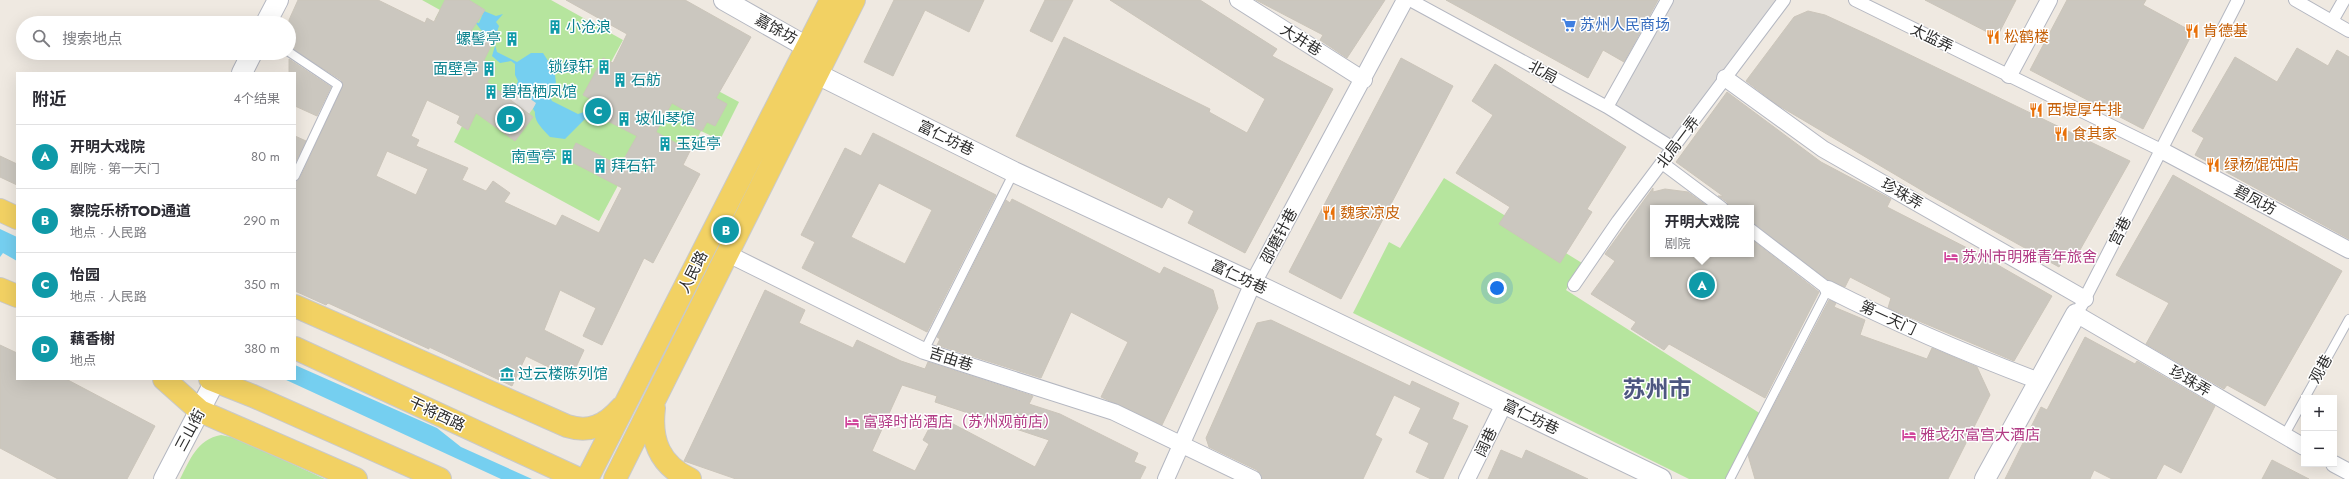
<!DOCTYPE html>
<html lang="zh">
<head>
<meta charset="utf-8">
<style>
	:root { --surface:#fff; --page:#f7f7f7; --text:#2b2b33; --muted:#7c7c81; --line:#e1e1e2; --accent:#4264fb }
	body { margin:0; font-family:Jost,"Noto Sans SC",sans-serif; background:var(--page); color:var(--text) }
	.controls { position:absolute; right:12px; bottom:12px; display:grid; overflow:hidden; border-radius:0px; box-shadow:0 4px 16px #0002 }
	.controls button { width:36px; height:36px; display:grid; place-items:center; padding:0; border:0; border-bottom:1px solid var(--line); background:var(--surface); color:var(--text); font:20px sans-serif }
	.you { position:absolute; left:1497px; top:288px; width:14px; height:14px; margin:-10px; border:3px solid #fff; border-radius:50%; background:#1a73e8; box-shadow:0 0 0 6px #1a73e833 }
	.badge { display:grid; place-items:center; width:26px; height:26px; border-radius:50%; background:var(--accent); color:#fff; font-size:13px; font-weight:700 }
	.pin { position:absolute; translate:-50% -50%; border:2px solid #fff; box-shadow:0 1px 4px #0006 }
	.popup { position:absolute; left:1650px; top:205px; width:104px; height:52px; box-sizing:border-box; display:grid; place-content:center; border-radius:0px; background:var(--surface); filter:drop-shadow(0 1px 3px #0005); font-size:13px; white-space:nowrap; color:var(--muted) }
	.popup b { font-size:15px; color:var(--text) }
	.popup::after { content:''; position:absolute; left:50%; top:100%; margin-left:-8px; border:8px solid transparent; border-top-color:var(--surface) }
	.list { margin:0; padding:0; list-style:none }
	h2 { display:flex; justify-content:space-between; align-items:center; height:52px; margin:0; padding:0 16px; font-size:17px }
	h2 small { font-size:13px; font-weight:400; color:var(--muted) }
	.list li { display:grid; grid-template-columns:26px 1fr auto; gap:12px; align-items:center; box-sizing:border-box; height:64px; padding:0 16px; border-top:1px solid var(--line) }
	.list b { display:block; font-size:15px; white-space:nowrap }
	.list p { margin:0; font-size:13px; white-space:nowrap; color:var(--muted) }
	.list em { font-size:13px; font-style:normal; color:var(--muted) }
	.icon { flex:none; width:22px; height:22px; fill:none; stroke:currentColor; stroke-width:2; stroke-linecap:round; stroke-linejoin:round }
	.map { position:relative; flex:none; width:2349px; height:479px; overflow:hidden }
	.search { position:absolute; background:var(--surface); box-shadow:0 4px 16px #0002; left:16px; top:16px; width:280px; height:44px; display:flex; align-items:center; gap:10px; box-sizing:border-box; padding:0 14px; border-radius:22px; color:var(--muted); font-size:15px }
	.panel { position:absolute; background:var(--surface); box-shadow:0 4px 16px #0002; left:16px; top:72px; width:280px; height:308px; border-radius:0px }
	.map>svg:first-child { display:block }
	.green { fill:#b6e59e }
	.plaza { fill:#dfdcd8 }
	.water { fill:#75cff0 }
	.building { fill:#cbc7bf; stroke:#cbc5ba; fill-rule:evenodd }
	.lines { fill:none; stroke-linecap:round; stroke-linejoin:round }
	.service-casing { stroke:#b4b7c1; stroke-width:10 }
	.pedestrian-casing { stroke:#b4b7c1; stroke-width:14 }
	.minor-casing { stroke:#b4b7c1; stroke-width:18 }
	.tertiary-casing { stroke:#b4b7c1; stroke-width:22 }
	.primary-casing { stroke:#c9c9c9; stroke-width:24 }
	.service { stroke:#fff; stroke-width:8 }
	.pedestrian { stroke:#fff; stroke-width:12 }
	.minor { stroke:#fff; stroke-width:16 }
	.tertiary { stroke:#fff; stroke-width:20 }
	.primary { stroke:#f2d163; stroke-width:22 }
	.labels { text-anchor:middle; stroke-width:3; stroke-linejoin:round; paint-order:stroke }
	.shop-label { font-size:15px; fill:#366cbe; stroke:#fff; text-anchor:start }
	.culture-label { font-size:15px; fill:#0d838f; stroke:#fff; text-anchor:start }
	.street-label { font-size:15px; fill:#2e2e2e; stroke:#fff }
	.food-label { font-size:15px; fill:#c56008; stroke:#fff; text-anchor:start }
	.hotel-label { font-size:15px; fill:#b23c85; stroke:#fff; text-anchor:start }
	.town-label { font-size:23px; font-weight:bold; fill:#4d5680; stroke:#fff }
</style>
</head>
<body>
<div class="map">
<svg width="2349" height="479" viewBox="0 0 2349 479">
	<rect width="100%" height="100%" fill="#efe9e1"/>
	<!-- green -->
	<path class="green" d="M422,0H551L623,40L611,62L633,74L677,69L739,102L720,140L701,131L695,143L687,139L679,155L631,161L599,221L454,142L462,126L457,123L474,84L487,42L435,19L440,10Z
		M1444,178L1582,263L1566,290L1761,414L1726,479H1689L1353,313L1389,242L1400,248Z
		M221,435L236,438L325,479H180C190,460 197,439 221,435Z"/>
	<!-- plaza -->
	<path class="plaza" d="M1667,0H1784L1673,148L1607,107Z
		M515,88L537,103L529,114L508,99Z"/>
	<!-- water -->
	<path class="water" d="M484,11L496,16L503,14L496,22L499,26L494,41L497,52L517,62L531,53H543L552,67L550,70L555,75L556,83L550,88L549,96L552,101L578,114L590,110L586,118L565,139L550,137C543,129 534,122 535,112L533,109L536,103L515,88L518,81L515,75V64L511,61L500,63L492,56L495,46L490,35L481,30L475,22L479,23Z
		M0,229L17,237V261L3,253L0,257Z
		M295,365L437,428L461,447L532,479H501L284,379H295Z"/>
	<!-- building -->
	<path class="building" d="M298,0H378L425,23L427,18L434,22L445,0H469L485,10L471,31L493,42L484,60L496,68L487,82L533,117L515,141L476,113L468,130L457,123L460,116L427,100L411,136L419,140L416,146L468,168L462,180L486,191L493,181L510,193L504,202L556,226L562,215L599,233L622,188L568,160L576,143L620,166L637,136L598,116L608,108L583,95L603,58L613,63L627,34L566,0H685L751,37L716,98L727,104L715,126L707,122L702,131L690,126L695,116L672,103L656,132L690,151L683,165L700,174L653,263L644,258L602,345L583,336L596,308L560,290L544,330L584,350L571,378L526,356L512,386L429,347V349L328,303L326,305L295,291V181L300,178L343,85L341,80L289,47V20ZM387,151L428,169L416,195L376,176Z
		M894,0H984L969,32L925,10L893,76L864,62Z
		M1045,0H1073L1052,42L1030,31Z
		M1110,0H1200L1277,49L1272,56L1333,89L1245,253L1188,223L1194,211L1168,197L1162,208L1016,136L1064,37L1210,109L1209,112L1247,133L1265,99Z
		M1256,0H1385L1347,58L1320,40L1323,35Z
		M1446,0H1658L1624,62L1603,50L1588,78Z
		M1925,0H2016L1997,37Z
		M2067,0H2146L2143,5L2193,32L2143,129L2030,70Z
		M1808,11L1825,15L1875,38L2130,161L2076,257L2067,252L2059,267L1928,194L1776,104L1746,81L1794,17Z
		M2297,48L2328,66L2337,50L2349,57V239L2195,155L2204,138L2192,131L2235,57L2277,82Z
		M1401,58L1453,86L1341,299L1289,272Z
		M289,59L331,87L317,116L295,106V73H289Z
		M1495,64L1626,147L1587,209L1592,212L1560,263L1499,224L1510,207L1456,173L1493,115L1472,101Z
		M1727,92L1821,162L1891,199L1887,207L1975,252L2052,296L2014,361L1888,308L1891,298L1850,277L1845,287L1828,280L1751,223V208H1729L1727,202L1718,196H1723L1676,162Z
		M873,133L996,195L927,332L802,268L815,242L801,235L845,148L861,156ZM879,183L932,210L905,264L851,237Z
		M295,136L306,141L295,163Z
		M0,156L17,164V185L0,177Z
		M2173,175L2342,271L2265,406L2227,385L2224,389L2146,344L2169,303L2116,275Z
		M1653,188V192L1665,189L1688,192L1710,208H1653V254H1751V239L1819,292L1765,398L1669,344L1664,350L1631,329L1636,322L1591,294L1615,261L1605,254Z
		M1012,199L1160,274L1164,267L1213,290L1218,308L1162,425L1101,397L1128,342L1071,312L1041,378L937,345L940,339L937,337L1006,200L1010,203Z
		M765,290L805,310L799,323L853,348L857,340L901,361L925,369L928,362L1033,396L1029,404L1060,414L1138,453L1134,462L1146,467L1140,479H736L684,461ZM902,385L937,396L935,402L1049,440L1035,467L936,415L923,440L929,444L915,471L872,451Z
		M1829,300L1836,303L1834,307L1865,320L1860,335L1927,359L1932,348L1977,367L1990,395L1948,479H1755L1748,455Z
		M1271,320L1410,386L1412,381L1459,403L1452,419L1468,426L1443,479H1431L1416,472L1429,443L1409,433L1421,408L1394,395L1375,435L1382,439L1363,479H1262L1257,470L1209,447L1206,438L1257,323Z
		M2085,337L2135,364L2137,361L2215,406L2181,473L2164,464L2156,479H2112L2094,470L2090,479H2005L2041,407L2047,410Z
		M0,345L17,353V379H66L155,426L127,479H58L0,448Z
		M1501,450L1522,459L1526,450L1588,479H1488Z
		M2272,460L2309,479H2262Z"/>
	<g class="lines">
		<defs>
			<path id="service" d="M289,52L338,85L295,176
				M924,351L1014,172
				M2305,398L2349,319
				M2284,436L2304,400
				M1730,479L1828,289"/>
			<path id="pedestrian" d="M1410,0L1607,107L1673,148
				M1855,0L2161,150
				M2295,0L2349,31
				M2332,21L2344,0
				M1607,107L1667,0
				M1662,163L1722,208
				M1751,230L1828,289
				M1574,285L1618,221L1784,0
				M2081,306L2238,0"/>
			<path id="minor" d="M1238,0L1364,80
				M2009,75L2049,0
				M1725,78L1823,149L2085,299
				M2161,150L2349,250
				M728,254L924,351L1114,412L1253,479
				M1828,289C1897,324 1967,354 2039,381
				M2076,314L2304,447
				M2334,464L2349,472
				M1166,479L1253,283L1405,0
				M1467,479L1504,404"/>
			<path id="tertiary" d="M724,0L807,47
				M266,23L278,0
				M242,73L252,53
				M817,74L1014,172L1253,283L1661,479
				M164,479L215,381
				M1985,479L2076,314"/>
			<path id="primary" d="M0,210L17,218
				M0,289L17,296
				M295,306L567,426C589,433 605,426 621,408
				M295,348L579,479
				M164,379L200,411L356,479
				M210,379L253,396L440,479
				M654,408C650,441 660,465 690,479
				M587,479L831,0
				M615,479L854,0"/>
		</defs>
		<!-- service casing -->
		<use href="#service" class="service-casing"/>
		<!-- pedestrian casing -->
		<use href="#pedestrian" class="pedestrian-casing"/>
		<!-- minor casing -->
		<use href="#minor" class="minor-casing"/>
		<!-- tertiary casing -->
		<use href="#tertiary" class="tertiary-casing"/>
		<!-- primary casing -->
		<use href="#primary" class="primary-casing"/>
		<!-- service -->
		<use href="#service" class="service"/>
		<!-- pedestrian -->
		<use href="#pedestrian" class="pedestrian"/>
		<!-- minor -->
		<use href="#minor" class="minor"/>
		<!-- tertiary -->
		<use href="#tertiary" class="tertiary"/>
		<!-- primary -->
		<use href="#primary" class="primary"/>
	</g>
	<!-- icons -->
	<defs>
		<symbol id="supermarket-bare" viewBox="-9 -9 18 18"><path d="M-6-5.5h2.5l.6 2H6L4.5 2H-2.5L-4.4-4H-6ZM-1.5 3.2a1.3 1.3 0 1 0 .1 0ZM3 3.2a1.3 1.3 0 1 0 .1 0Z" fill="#3f7fe0" stroke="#fff" stroke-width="2.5" paint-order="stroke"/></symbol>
		<symbol id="building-bare" viewBox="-9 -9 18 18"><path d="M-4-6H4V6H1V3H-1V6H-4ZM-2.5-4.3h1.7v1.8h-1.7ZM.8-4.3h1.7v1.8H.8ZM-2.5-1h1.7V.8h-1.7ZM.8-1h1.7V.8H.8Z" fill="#0f9aa8" stroke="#fff" stroke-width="2.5" paint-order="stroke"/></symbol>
		<symbol id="restaurant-bare" viewBox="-9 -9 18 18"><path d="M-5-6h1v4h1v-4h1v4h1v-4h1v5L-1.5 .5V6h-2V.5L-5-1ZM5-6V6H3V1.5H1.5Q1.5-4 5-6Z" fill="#e8710a" stroke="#fff" stroke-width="2.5" paint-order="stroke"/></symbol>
		<symbol id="hotel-bare" viewBox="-9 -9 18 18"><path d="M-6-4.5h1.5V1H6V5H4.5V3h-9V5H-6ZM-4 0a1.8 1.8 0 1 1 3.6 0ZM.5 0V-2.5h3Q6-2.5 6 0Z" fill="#d1479c" stroke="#fff" stroke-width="2.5" paint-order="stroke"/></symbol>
		<symbol id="museum-bare" viewBox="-9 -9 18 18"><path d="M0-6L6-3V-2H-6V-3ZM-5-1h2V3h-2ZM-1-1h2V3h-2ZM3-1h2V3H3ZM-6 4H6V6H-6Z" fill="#0f9aa8" stroke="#fff" stroke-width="2.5" paint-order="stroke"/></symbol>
	</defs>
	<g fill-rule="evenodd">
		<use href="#supermarket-bare" x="1559" y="15" width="20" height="20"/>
		<use href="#building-bare" x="545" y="17" width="20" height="20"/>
		<use href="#restaurant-bare" x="2182" y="21" width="20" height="20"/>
		<use href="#restaurant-bare" x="1983" y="27" width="20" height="20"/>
		<use href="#building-bare" x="502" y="29" width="20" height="20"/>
		<use href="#building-bare" x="594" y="57" width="20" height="20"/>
		<use href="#building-bare" x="479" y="59" width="20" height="20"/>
		<use href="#building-bare" x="610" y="70" width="20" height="20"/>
		<use href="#building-bare" x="481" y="82" width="20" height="20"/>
		<use href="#restaurant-bare" x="2026" y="100" width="20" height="20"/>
		<use href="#building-bare" x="614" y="109" width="20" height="20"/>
		<use href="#restaurant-bare" x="2051" y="124" width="20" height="20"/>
		<use href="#building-bare" x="655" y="134" width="20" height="20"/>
		<use href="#building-bare" x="557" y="147" width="20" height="20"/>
		<use href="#restaurant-bare" x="2203" y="155" width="20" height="20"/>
		<use href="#building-bare" x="590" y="156" width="20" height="20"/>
		<use href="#restaurant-bare" x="1319" y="203" width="20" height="20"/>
		<use href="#hotel-bare" x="1941" y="247" width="20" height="20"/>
		<use href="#museum-bare" x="497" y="364" width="20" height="20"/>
		<use href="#hotel-bare" x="842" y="412" width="20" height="20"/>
		<use href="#hotel-bare" x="1899" y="425" width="20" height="20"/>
	</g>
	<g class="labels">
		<!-- shop labels -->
		<g class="shop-label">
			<text x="1580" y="30">苏州人民商场</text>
		</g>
		<!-- culture labels -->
		<g class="culture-label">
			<text x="566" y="32">小沧浪</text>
			<text x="501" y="44" text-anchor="end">螺髻亭</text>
			<text x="593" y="72" text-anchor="end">锁绿轩</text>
			<text x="478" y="74" text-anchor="end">面壁亭</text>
			<text x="631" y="85">石舫</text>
			<text x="502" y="97">碧梧栖凤馆</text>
			<text x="635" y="124">坡仙琴馆</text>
			<text x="676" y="149">玉延亭</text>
			<text x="556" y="162" text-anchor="end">南雪亭</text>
			<text x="611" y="171">拜石轩</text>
			<text x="518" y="379">过云楼陈列馆</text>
		</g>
		<!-- street labels -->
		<g class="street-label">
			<text transform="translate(776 29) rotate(29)" y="5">嘉馀坊</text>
			<text transform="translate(1932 38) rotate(26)" y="5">太监弄</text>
			<text transform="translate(1301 40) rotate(32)" y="5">大井巷</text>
			<text transform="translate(1543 72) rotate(28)" y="5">北局</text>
			<text transform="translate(946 138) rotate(26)" y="5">富仁坊巷</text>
			<text transform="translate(1678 142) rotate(-53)" y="5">北局一弄</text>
			<text transform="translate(1902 194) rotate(30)" y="5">珍珠弄</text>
			<text transform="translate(2255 200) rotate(28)" y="5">碧凤坊</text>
			<text transform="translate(2120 231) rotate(-63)" y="5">宫巷</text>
			<text transform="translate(1279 236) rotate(-62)" y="5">邵磨针巷</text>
			<text transform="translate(693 272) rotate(-63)" y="5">人民路</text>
			<text transform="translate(1239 277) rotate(25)" y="5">富仁坊巷</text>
			<text transform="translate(1888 318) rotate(25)" y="5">第一天门</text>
			<text transform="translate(951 359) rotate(18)" y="5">吉由巷</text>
			<text transform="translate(2321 369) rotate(-61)" y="5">观巷</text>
			<text transform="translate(2190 381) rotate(30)" y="5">珍珠弄</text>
			<text transform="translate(437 414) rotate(25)" y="5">干将西路</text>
			<text transform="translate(1531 417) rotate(26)" y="5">富仁坊巷</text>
			<text transform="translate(190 430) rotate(-62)" y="5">三山街</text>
			<text transform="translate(1486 442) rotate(-64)" y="5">阔巷</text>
		</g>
		<!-- food labels -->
		<g class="food-label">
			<text x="2203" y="36">肯德基</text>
			<text x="2004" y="42">松鹤楼</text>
			<text x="2047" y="115">西堤厚牛排</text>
			<text x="2072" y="139">食其家</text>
			<text x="2224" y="170">绿杨馄饨店</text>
			<text x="1340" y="218">魏家凉皮</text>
		</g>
		<!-- hotel labels -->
		<g class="hotel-label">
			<text x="1962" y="262">苏州市明雅青年旅舍</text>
			<text x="863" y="427">富驿时尚酒店（苏州观前店）</text>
			<text x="1920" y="440">雅戈尔富宫大酒店</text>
		</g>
		<!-- town labels -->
		<g class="town-label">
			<text x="1657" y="397">苏州市</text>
		</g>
	</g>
</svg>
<div class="controls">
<button>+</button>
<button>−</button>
</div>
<div class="you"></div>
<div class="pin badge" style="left:1702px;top:285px;background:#0f9aa8">A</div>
<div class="popup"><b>开明大戏院</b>剧院</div>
<div class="pin badge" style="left:726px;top:230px;background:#0f9aa8">B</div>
<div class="pin badge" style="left:598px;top:111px;background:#0f9aa8">C</div>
<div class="pin badge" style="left:510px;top:119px;background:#0f9aa8">D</div>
<div class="search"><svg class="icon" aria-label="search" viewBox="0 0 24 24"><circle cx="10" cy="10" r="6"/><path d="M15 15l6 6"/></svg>搜索地点</div>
<section class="panel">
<h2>附近<small>4个结果</small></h2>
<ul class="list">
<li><span class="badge" style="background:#0f9aa8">A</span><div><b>开明大戏院</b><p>剧院 · 第一天门</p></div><em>80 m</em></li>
<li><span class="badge" style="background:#0f9aa8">B</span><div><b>察院乐桥TOD通道</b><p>地点 · 人民路</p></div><em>290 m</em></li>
<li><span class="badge" style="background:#0f9aa8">C</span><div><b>怡园</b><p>地点 · 人民路</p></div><em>350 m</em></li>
<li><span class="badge" style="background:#0f9aa8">D</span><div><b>藕香榭</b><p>地点</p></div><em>380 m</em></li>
</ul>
</section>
</div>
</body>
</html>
